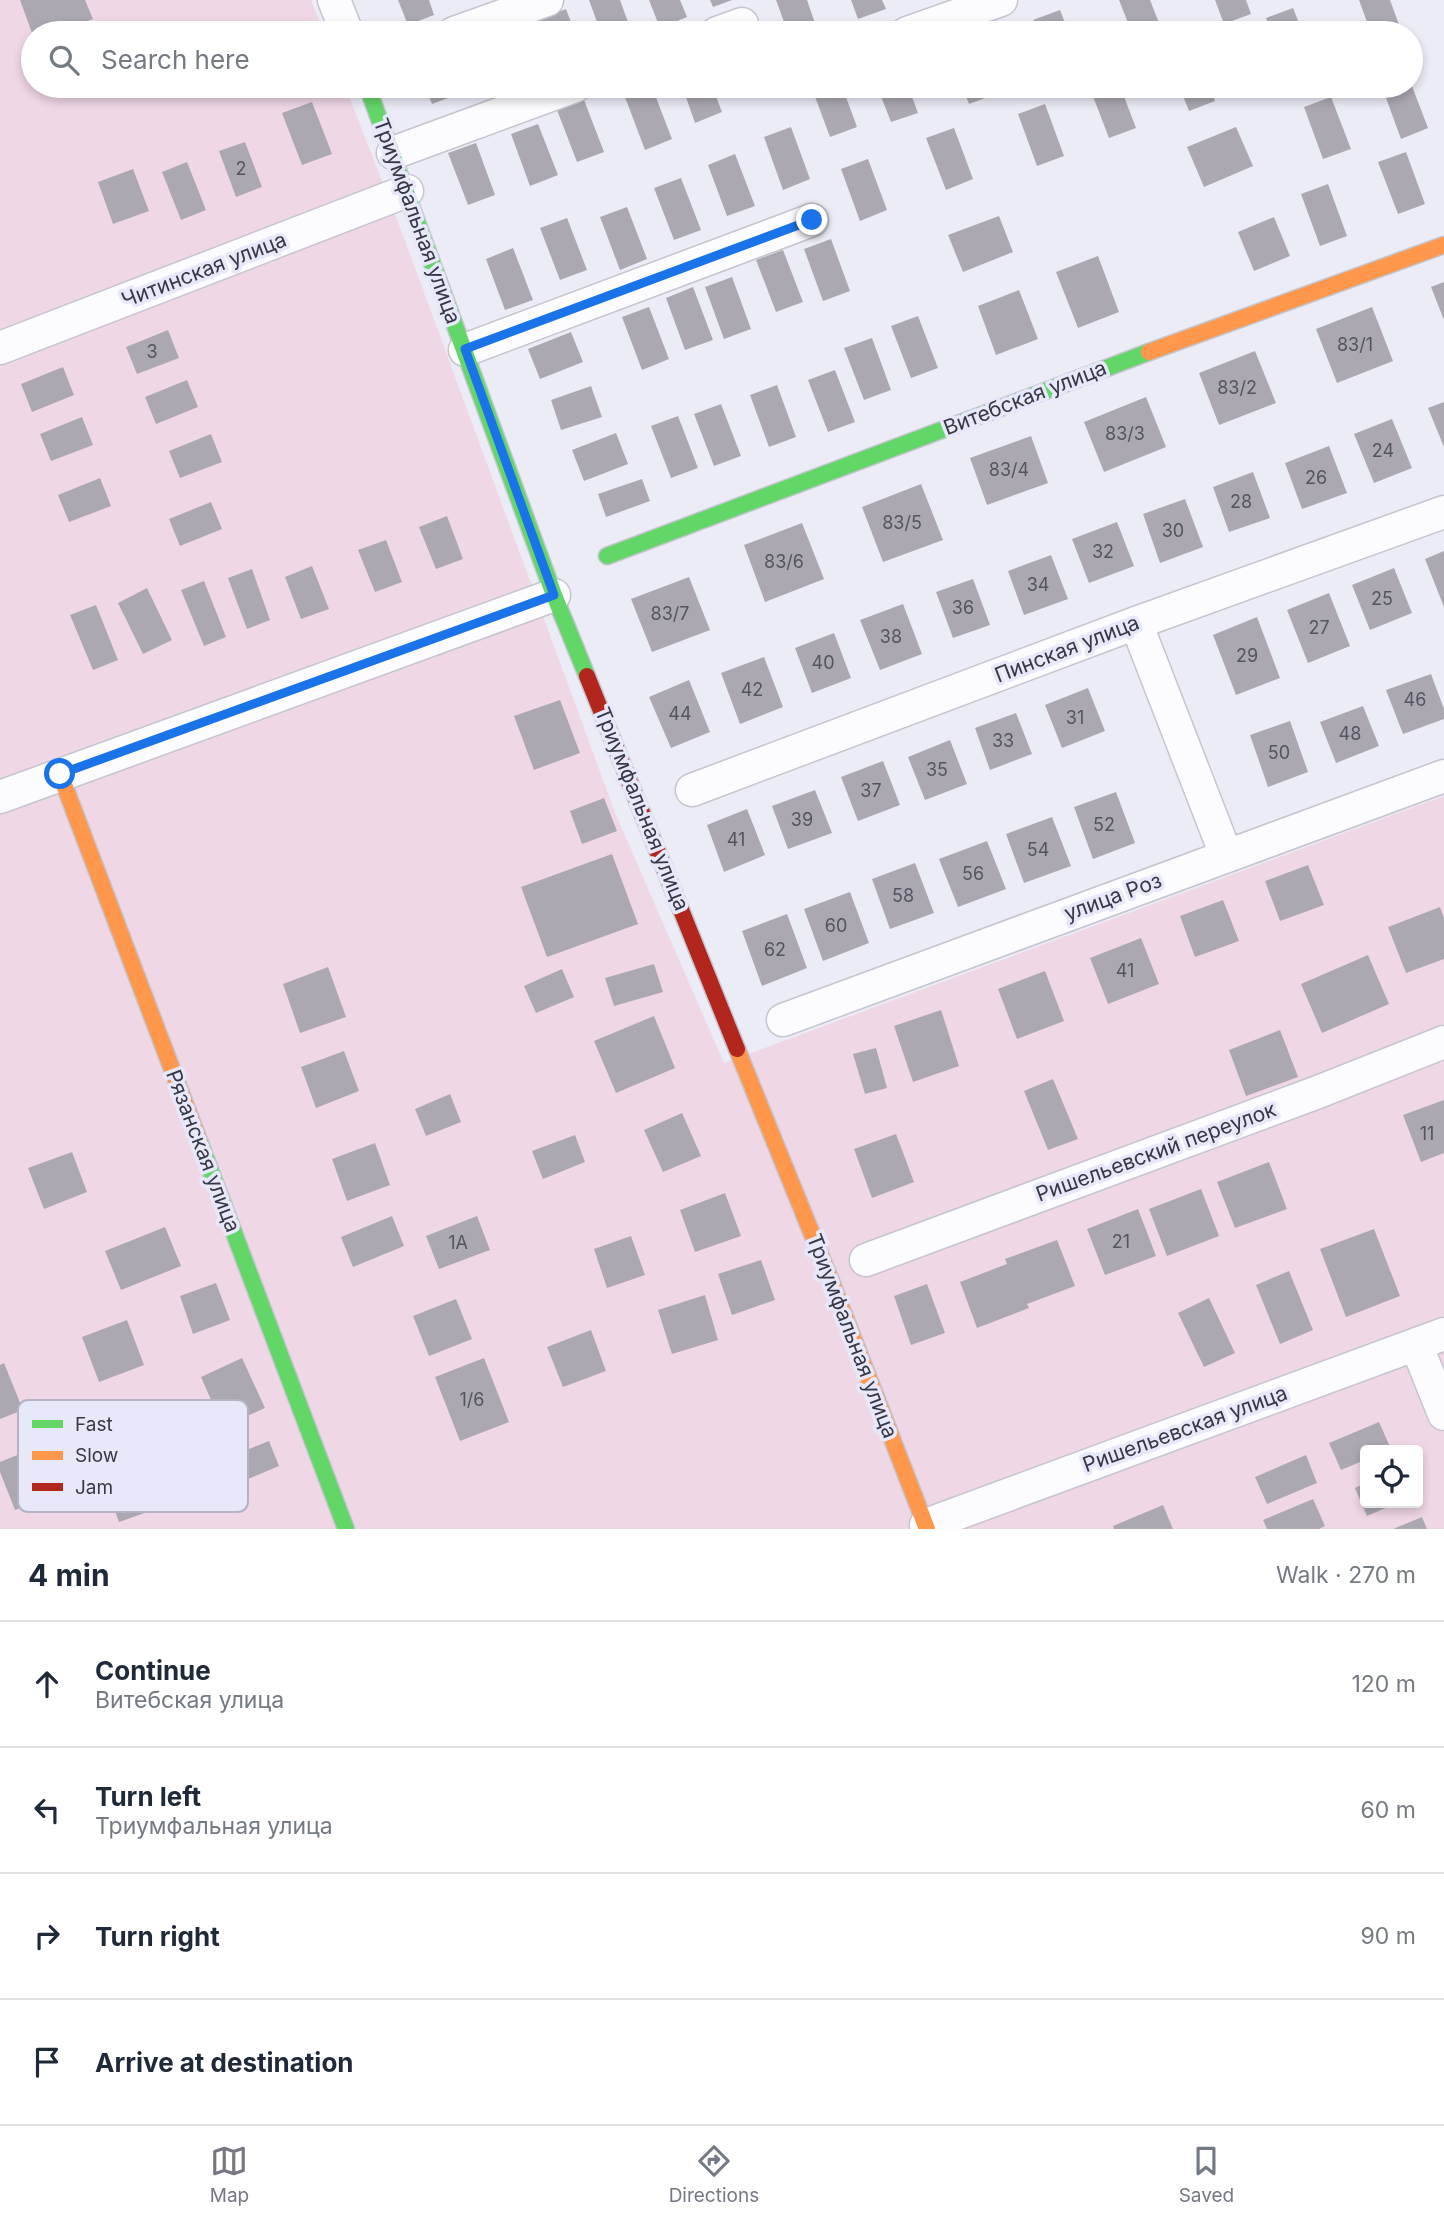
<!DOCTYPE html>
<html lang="en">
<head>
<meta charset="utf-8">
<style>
	:root { --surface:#fff; --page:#f6f6f7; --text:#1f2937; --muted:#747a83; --line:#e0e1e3; --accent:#767783 }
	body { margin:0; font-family:Inter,sans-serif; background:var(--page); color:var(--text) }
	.controls { position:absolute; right:21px; bottom:21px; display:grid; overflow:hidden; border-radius:7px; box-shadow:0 4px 10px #0003 }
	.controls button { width:63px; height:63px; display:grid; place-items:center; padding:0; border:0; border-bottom:2px solid var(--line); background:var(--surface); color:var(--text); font:35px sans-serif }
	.stop { position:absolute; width:21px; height:21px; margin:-16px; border:5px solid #1a73e8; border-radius:50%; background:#fff }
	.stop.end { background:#1a73e8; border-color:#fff; box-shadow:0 2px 7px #0008 }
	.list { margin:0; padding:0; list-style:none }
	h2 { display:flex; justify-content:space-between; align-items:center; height:91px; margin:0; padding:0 28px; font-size:30px }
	h2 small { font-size:23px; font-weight:400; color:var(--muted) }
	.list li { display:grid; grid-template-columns:46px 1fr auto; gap:21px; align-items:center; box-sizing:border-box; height:126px; padding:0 28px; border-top:2px solid var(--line) }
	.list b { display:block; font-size:26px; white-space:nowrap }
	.list p { margin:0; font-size:23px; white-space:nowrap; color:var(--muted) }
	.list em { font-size:23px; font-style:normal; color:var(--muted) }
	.icon { flex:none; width:38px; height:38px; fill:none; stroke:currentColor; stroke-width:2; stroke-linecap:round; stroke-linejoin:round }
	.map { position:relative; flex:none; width:1444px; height:1529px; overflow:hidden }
	.search { position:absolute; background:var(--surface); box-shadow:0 4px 10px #0003; left:21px; right:21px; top:21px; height:77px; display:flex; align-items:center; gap:18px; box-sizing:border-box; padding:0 24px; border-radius:38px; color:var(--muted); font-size:26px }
	.sheet { height:595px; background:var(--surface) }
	nav { display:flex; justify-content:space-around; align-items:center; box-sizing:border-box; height:98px; border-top:2px solid var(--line); background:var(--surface); font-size:19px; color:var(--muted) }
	nav a { display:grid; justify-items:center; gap:4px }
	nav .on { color:var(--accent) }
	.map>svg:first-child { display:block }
	.green { fill:#f0d7e6; fill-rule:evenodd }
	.building { fill:#aca8b2 }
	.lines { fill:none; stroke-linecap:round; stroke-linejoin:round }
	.street-casing { stroke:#c4c5cf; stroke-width:35 }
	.fast-casing { stroke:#c4c5cf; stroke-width:19 }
	.slow-casing { stroke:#c4c5cf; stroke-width:19 }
	.jam-casing { stroke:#c4c5cf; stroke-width:19 }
	.street { stroke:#fcfcfe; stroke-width:32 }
	.fast { stroke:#63d668; stroke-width:16 }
	.slow { stroke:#ff974d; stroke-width:16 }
	.jam { stroke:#b3261e; stroke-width:16 }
	.route { stroke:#1a73e8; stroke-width:9 }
	.labels { text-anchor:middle; stroke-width:7; stroke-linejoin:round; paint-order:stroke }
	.number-label { font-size:18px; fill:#545460 }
	.street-label { font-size:21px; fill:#373844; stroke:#e8e8fb }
	.key { fill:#e8e8fb; stroke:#b3b3c4; stroke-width:2 }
	.key-label { font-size:19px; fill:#373844 }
</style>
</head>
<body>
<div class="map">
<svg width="1444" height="1529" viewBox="0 0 1444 1529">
	<rect width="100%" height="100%" fill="#ececf7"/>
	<!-- green -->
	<path class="green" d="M0,0H311L324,33H33V86H345L403,235L616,815L724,1063L1444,796V1529H0ZM1365,1450H1418V1503H1365Z"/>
	<!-- building -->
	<path class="building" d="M20,0H85L93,19L55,33H32Z
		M398,0H429L434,15L408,25Z
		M589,0H620L632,33H601Z
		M649,0H680L687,17L660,28Z
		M710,0H732L713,7Z
		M776,0H807L817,29L805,33H788Z
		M851,0H882L886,9L858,19Z
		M1119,0H1150L1163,33H1132Z
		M1215,0H1246L1251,14L1224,24Z
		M1359,0H1390L1402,33H1371Z
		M1293,8L1303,33H1272L1266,18Z
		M566,9L575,33H544L539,19Z
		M1060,10L1069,33H1038L1033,20Z
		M425,86H456L459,94L432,104Z
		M682,86H712L722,112L695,123Z
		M740,86H771L772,88L745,98Z
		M811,86H842L857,127L830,137Z
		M877,86H908L918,113L891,122Z
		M962,86H993L996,94L969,104Z
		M1089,86H1120L1136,128L1109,138Z
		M1179,86H1210L1215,101L1189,111Z
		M1385,86H1412L1428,128L1401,139L1382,87Z
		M652,87L672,139L645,150L625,97Z
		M1331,97L1351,149L1323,159L1304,107Z
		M584,100L604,152L577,162L557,110Z
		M312,102L332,154L302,165L282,113Z
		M1045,104L1064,156L1037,166L1018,114Z
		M538,124L558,175L530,186L511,134Z
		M791,127L810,179L783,190L764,137Z
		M1236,127L1253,166L1204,187L1187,147Z
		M954,128L973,179L946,190L926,138Z
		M245,142L262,187L236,197L219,151Z
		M476,143L495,195L468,205L448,153Z
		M1406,152L1425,204L1398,214L1378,162Z
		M735,154L755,206L727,216L708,165Z
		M868,159L887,210L860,221L841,169Z
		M187,162L206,210L181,220L162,172Z
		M133,169L149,211L113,224L98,182Z
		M681,178L701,230L674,240L654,188Z
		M1328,184L1347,236L1320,246L1301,194Z
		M627,207L647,259L620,270L600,217Z
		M999,216L1013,252L963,272L948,235Z
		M1274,217L1290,256L1254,271L1238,232Z
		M567,218L587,270L560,280L540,228Z
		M831,239L850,291L823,301L804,249Z
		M513,248L533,300L505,310L486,259Z
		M783,250L803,302L776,312L756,260Z
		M1098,256L1119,312L1078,328L1056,272Z
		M732,277L751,329L724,339L705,287Z
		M1444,282V320L1431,287Z
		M693,287L713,340L685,350L666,298Z
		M1019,290L1038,339L996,355L978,306Z
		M649,307L669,359L642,370L622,317Z
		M1372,307L1393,361L1337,383L1316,329Z
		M918,316L938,368L911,378L891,326Z
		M168,330L179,358L137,374L126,347Z
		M571,332L583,362L540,379L528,349Z
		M872,338L891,390L864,400L844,348Z
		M1255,351L1276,403L1219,425L1199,373Z
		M63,367L74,395L32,412L21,384Z
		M835,370L855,422L828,432L808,380Z
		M187,380L198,407L156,424L145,397Z
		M777,385L796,437L769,447L750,395Z
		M591,386L602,417L561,430L551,400Z
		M1146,397L1166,447L1104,472L1084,422Z
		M1444,402V447L1428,408Z
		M721,404L741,456L714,466L694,414Z
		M678,416L698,468L671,478L651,426Z
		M82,417L93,445L51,461L40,434Z
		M1392,419L1412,468L1374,483L1354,434Z
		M616,433L628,464L584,481L572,450Z
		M211,434L222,462L180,478L169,451Z
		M1031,436L1048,483L987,505L970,458Z
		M1329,446L1347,493L1302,509L1285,463Z
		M1253,472L1270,518L1229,532L1213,487Z
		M100,478L111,506L69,522L58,495Z
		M642,479L650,501L606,517L598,494Z
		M921,484L943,540L883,562L862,507Z
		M1185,499L1203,547L1160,563L1143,514Z
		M211,502L222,529L180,546L169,519Z
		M447,516L463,559L436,569L419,527Z
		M1117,522L1134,566L1089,583L1072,539Z
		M802,523L824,579L765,602L744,545Z
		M386,540L402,582L375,592L358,550Z
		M1444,551V607L1425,559Z
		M1051,555L1068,599L1024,615L1008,571Z
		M312,566L329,609L301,619L285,577Z
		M1394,568L1412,613L1370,630L1352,585Z
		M252,569L270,620L247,629L228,578Z
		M689,577L710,630L652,652L631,599Z
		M973,579L990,625L953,638L936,592Z
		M204,581L226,637L204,646L181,590Z
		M147,588L172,640L143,654L118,603Z
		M1329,593L1350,646L1308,663L1287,610Z
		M903,604L922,654L880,670L860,620Z
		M96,605L118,660L93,670L70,615Z
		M1257,617L1280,678L1236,695L1213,635Z
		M834,633L851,678L812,693L795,648Z
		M764,657L783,707L740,724L721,673Z
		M1431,674L1444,709V719L1403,734L1386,690Z
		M689,680L710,732L671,748L649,697Z
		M1088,688L1105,731L1062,748L1045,705Z
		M560,700L580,753L534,770L514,716Z
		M1363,706L1379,746L1336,763L1320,722Z
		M1016,713L1032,754L990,770L975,728Z
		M1290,721L1308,772L1268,787L1250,735Z
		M950,740L967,784L925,800L908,757Z
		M883,761L900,805L858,821L841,777Z
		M815,790L832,833L788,849L772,806Z
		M1116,792L1135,843L1093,859L1074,807Z
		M604,798L617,831L582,844L570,811Z
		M747,809L765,855L724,872L707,825Z
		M1052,817L1071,866L1024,883L1006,834Z
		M987,841L1006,889L958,907L939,859Z
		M612,854L638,924L547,957L521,887Z
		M915,863L934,913L890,929L872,879Z
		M1308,865L1324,905L1280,921L1265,881Z
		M850,892L869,943L823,961L804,909Z
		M1223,900L1239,941L1195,957L1180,916Z
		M1440,907L1444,918V959L1406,973L1388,927Z
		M787,914L807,968L762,986L742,931Z
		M1141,938L1159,984L1108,1004L1090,958Z
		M1368,955L1389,1004L1322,1033L1301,984Z
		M654,964L663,992L614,1006L605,978Z
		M328,967L346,1017L300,1033L283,984Z
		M562,969L574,997L536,1013L524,986Z
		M1045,971L1064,1021L1017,1039L998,989Z
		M941,1010L959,1066L913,1082L894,1026Z
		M654,1016L675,1068L616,1093L594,1041Z
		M1280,1030L1298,1077L1246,1096L1229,1050Z
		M876,1048L887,1088L865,1094L853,1054Z
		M344,1051L359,1091L316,1108L301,1067Z
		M1053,1079L1078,1139L1048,1150L1024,1091Z
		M450,1094L461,1122L426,1136L415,1109Z
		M1444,1100V1153L1421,1162L1403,1115Z
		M682,1113L701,1156L663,1172L644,1130Z
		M896,1134L914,1182L872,1198L854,1149Z
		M575,1135L585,1162L543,1179L532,1151Z
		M375,1143L390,1185L347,1201L332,1159Z
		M72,1152L87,1192L44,1209L28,1168Z
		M1269,1162L1287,1209L1235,1228L1217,1182Z
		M1201,1189L1219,1236L1167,1256L1149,1209Z
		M725,1193L741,1236L695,1252L680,1210Z
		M1138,1209L1156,1256L1105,1275L1087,1229Z
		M392,1216L404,1246L353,1267L341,1237Z
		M477,1216L490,1250L439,1269L426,1236Z
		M165,1227L181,1266L121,1290L105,1251Z
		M1374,1229L1400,1296L1346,1317L1320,1249Z
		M631,1236L645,1275L607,1288L594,1249Z
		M1057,1240L1075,1286L1027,1304L1029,1308L977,1328L960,1282L1007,1264L1005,1259Z
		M761,1260L775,1300L732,1315L718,1274Z
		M1289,1271L1313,1330L1280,1344L1256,1285Z
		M216,1283L230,1320L193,1334L180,1296Z
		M927,1284L945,1333L911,1345L894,1296Z
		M705,1295L718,1340L672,1354L658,1310Z
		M1209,1298L1235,1353L1204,1367L1178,1313Z
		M456,1299L472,1339L429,1356L413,1316Z
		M127,1320L144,1365L99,1382L82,1337Z
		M591,1330L606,1371L563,1387L547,1347Z
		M242,1358L265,1408L223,1427L201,1377Z
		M484,1358L509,1422L460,1441L435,1377Z
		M4,1363L23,1410L0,1419V1365Z
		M1379,1422L1391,1449L1365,1450V1460L1341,1470L1329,1443Z
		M269,1441L279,1466L234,1485L224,1459Z
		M37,1447L56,1494L15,1510L0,1472V1462Z
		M1306,1455L1317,1483L1267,1504L1255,1477Z
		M147,1482L156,1509L119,1522L109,1495Z
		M1365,1483V1503H1397L1367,1516L1355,1488Z
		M1313,1499L1325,1526L1319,1529H1267L1263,1520Z
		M1163,1505L1173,1529H1114L1113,1526Z
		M1422,1517L1427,1529H1393Z"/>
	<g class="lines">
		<defs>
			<path id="street" d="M334,0L347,33
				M454,33L547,0
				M717,33L742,24
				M907,33L1001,0
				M393,153L575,86
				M0,348L407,191
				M465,350L812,220
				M1136,623L1226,855
				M692,790L1136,623L1444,512
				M0,797L554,595
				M783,1020L1444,776
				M866,1260L1318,1092L1444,1042
				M1416,1344L1444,1414
				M926,1525L1444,1334"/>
			<path id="fast" d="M367,86L554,595L587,676
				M607,556L1149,352
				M200,1143L346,1529"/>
			<path id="slow" d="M1149,352L1444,245
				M60,774L200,1143
				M737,1049L831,1281L927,1529"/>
			<path id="jam" d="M587,676L737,1049"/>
		</defs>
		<!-- street casing -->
		<use href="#street" class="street-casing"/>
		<!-- fast casing -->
		<use href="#fast" class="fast-casing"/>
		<!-- slow casing -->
		<use href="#slow" class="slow-casing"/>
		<!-- jam casing -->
		<use href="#jam" class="jam-casing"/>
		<!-- street -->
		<use href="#street" class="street"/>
		<!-- fast -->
		<use href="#fast" class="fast"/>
		<!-- slow -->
		<use href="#slow" class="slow"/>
		<!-- jam -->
		<use href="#jam" class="jam"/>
	</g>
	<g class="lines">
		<!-- route -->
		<path class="route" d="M60,774L554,595L465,349L812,220"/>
	</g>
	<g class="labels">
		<!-- number labels -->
		<g class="number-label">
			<text x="241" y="175">2</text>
			<text x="1355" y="351">83/1</text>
			<text x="152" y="358">3</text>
			<text x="1237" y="394">83/2</text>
			<text x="1125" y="440">83/3</text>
			<text x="1383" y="457">24</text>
			<text x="1009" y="476">83/4</text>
			<text x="1316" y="484">26</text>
			<text x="1241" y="508">28</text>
			<text x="902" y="529">83/5</text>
			<text x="1173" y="537">30</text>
			<text x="1103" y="558">32</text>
			<text x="784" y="568">83/6</text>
			<text x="1038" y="591">34</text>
			<text x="1382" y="605">25</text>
			<text x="963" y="614">36</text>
			<text x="670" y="620">83/7</text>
			<text x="1319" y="634">27</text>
			<text x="891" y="643">38</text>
			<text x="1247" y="662">29</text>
			<text x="823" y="669">40</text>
			<text x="752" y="696">42</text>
			<text x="1415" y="706">46</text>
			<text x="680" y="720">44</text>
			<text x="1075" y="724">31</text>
			<text x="1350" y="740">48</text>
			<text x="1003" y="747">33</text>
			<text x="1279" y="759">50</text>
			<text x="937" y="776">35</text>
			<text x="871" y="797">37</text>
			<text x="802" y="826">39</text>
			<text x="1104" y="831">52</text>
			<text x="736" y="846">41</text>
			<text x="1038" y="856">54</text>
			<text x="973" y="880">56</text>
			<text x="903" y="902">58</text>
			<text x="836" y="932">60</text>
			<text x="775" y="956">62</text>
			<text x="1125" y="977">41</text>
			<text x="1427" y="1140">11</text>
			<text x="1121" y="1248">21</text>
			<text x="458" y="1249">1А</text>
			<text x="472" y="1406">1/6</text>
		</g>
		<!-- street labels -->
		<g class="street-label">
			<text transform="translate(417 221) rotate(70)" y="7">Триумфальная улица</text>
			<text transform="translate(204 270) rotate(-21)" y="7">Читинская улица</text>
			<text transform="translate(1025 398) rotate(-21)" y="7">Витебская улица</text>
			<text transform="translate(1067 649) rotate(-21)" y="7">Пинская улица</text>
			<text transform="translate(642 809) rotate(68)" y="7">Триумфальная улица</text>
			<text transform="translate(1113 897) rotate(-20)" y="7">улица Роз</text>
			<text transform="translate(203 1151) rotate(69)" y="7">Рязанская улица</text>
			<text transform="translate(1156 1152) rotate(-20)" y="7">Ришельевский переулок</text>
			<text transform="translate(852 1336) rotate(69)" y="7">Триумфальная улица</text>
			<text transform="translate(1185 1429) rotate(-20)" y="7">Ришельевская улица</text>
		</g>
	</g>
	<!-- legend -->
	<rect x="18" y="1400" width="230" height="112" rx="10" class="key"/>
	<rect x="32" y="1420" width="31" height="8" fill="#63d668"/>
	<rect x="32" y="1451" width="31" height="9" fill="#ff974d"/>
	<rect x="32" y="1483" width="31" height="8" fill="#b3261e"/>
	<g class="key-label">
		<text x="75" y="1431">Fast</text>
		<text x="75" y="1462">Slow</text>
		<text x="75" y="1494">Jam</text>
	</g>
</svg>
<div class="controls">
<button><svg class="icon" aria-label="locate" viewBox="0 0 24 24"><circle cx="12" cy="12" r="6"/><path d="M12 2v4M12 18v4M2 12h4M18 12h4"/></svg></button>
</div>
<div class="stop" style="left:60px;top:774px"></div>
<div class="stop end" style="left:812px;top:220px"></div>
<div class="search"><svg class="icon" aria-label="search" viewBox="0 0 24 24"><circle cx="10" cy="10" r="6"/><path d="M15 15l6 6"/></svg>Search here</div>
</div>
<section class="sheet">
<h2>4 min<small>Walk · 270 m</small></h2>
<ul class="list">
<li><svg class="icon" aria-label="ahead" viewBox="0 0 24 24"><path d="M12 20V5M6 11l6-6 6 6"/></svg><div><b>Continue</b><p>Витебская улица</p></div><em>120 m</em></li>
<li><svg class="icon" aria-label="left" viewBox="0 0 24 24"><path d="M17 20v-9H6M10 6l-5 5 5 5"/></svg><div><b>Turn left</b><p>Триумфальная улица</p></div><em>60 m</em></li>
<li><svg class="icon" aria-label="right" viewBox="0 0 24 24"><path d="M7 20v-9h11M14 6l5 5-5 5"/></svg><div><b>Turn right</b></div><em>90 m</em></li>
<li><svg class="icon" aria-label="arrive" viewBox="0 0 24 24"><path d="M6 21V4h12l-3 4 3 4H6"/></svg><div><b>Arrive at destination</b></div></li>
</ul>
</section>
<nav>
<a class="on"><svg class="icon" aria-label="map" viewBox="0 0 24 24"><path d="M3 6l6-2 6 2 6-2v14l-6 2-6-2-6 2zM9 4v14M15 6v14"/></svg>Map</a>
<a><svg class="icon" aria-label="directions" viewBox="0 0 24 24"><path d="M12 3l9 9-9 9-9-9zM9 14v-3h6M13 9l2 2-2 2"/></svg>Directions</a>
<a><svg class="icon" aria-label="saved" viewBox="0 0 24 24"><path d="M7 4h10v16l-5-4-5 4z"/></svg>Saved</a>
</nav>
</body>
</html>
